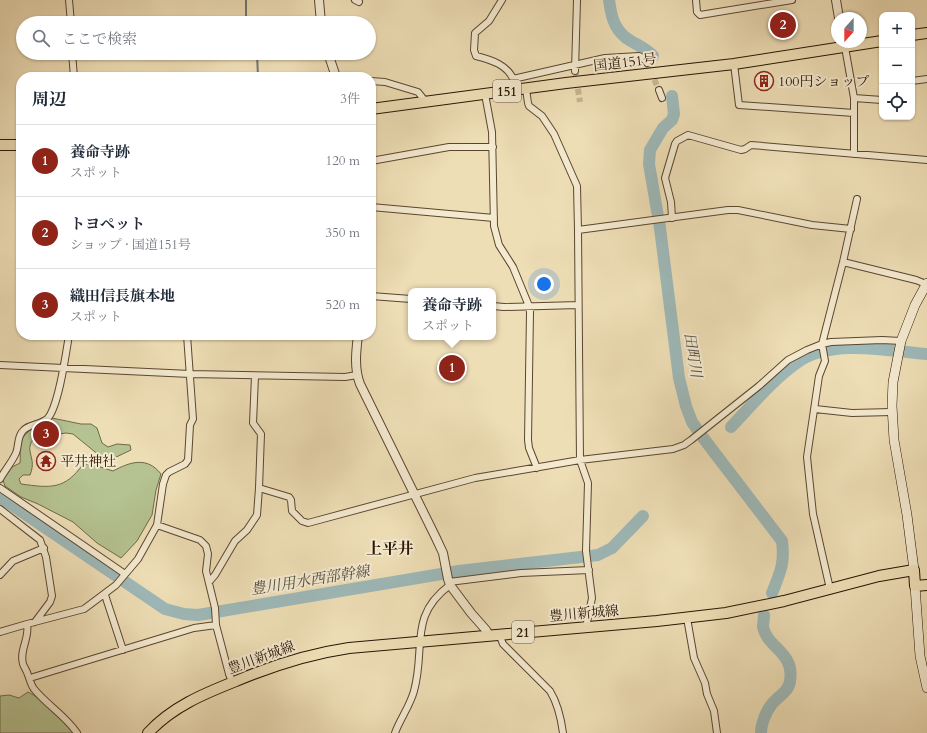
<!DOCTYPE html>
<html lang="ja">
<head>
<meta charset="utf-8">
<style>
	:root { --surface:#fff; --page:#f2f2f3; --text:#1f2937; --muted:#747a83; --line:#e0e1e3; --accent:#8f2418 }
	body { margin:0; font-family:Cardo,"Noto Serif JP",serif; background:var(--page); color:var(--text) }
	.controls { position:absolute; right:12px; top:12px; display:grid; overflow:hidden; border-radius:8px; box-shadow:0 1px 3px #0004 }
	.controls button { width:36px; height:36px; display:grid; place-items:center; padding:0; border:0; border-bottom:1px solid var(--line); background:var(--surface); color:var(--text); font:20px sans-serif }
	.compass { position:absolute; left:831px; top:12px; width:36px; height:36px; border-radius:50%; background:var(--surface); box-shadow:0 1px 3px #0004; rotate:201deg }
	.you { position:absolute; left:544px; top:284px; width:14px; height:14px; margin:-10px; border:3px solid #fff; border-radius:50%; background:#1a73e8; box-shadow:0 0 0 6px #1a73e833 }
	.badge { display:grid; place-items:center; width:26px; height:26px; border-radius:50%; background:var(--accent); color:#fff; font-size:13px; font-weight:700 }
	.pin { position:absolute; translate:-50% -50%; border:2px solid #fff; box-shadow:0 1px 4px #0006 }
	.popup { position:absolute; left:408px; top:288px; width:88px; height:52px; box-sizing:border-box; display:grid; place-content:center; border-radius:8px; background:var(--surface); filter:drop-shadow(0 1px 3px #0005); font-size:13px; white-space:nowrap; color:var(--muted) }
	.popup b { font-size:15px; color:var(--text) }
	.popup::after { content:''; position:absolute; left:50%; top:100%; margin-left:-8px; border:8px solid transparent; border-top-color:var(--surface) }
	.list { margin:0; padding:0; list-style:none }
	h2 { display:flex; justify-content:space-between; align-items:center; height:52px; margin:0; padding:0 16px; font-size:17px }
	h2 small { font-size:13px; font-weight:400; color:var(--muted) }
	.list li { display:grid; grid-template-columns:26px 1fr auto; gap:12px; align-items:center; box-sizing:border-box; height:72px; padding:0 16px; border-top:1px solid var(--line) }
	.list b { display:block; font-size:15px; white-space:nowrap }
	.list p { margin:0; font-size:13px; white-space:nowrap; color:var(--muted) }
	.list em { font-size:13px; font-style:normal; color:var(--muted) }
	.icon { flex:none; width:22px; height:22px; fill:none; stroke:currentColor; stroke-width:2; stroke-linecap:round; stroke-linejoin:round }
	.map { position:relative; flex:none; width:927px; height:733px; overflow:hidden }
	.search { position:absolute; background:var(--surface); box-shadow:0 1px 3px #0004; left:16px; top:16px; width:360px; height:44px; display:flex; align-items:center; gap:10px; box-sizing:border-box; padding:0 14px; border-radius:22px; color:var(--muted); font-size:15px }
	.panel { position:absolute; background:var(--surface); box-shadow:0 1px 3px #0004; left:16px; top:72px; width:360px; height:268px; border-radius:16px }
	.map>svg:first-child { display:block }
	.green { fill:#b5c291; stroke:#6f6a4a }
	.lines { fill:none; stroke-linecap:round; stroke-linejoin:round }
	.stream { stroke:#6f7770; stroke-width:2 }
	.river { stroke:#9eb9b9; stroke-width:12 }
	.minor-tunnel { stroke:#c7b592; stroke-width:6; stroke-dasharray:6 3; stroke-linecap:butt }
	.minor-casing { stroke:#5a462f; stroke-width:8 }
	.tertiary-casing { stroke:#5a462f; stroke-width:10 }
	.secondary-casing { stroke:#291302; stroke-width:10 }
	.primary-casing { stroke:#291302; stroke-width:12 }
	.trunk-casing { stroke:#291302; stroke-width:12 }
	.minor { stroke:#f4ead0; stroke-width:6 }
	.tertiary { stroke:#f4ead0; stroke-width:8 }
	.secondary { stroke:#f4ead0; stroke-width:9 }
	.primary { stroke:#eedeb6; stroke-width:10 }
	.trunk { stroke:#eedeb6; stroke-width:10 }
	.labels { text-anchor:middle; stroke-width:4; stroke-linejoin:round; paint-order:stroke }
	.shield { fill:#f4ead0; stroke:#665440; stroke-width:1 }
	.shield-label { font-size:13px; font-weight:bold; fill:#291302 }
	.street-label { font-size:14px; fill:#291302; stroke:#f4ead0 }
	.poi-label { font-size:14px; fill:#291302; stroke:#f4ead0; text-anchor:start }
	.water-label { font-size:15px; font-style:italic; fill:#524d42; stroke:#f4ead0 }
	.quarter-label { font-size:16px; font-weight:bold; fill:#291302; stroke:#f4ead0 }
</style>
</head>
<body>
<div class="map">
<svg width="927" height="733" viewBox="0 0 927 733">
	<rect width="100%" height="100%" fill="#eedeb6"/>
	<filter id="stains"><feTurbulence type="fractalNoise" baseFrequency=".005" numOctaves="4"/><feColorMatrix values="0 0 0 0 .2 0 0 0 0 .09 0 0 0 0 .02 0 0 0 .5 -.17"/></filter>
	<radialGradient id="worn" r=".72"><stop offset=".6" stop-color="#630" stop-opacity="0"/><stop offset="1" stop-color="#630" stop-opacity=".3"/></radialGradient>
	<!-- green -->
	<path class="green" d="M52,418L81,424H91L97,428L102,443L108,447L117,444L130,445L131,450L110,460L100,456L73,434L66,433L52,435L43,431C17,449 39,454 30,475H23L19,479L21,484C50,488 65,490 83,464H91L113,471C130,462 147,456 161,474L156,490L152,515L137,541L121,558L97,543L73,522L38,504L21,497L5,486L3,480L12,467L20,463C21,456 19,449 21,443C24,428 42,427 52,418Z
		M28,692C41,698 66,720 73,733H0V696L9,695L19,698Z"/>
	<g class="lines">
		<!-- stream -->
		<path class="stream" d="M246,23V0
			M257,53L258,77"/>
		<!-- river -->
		<path class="river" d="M609,0C611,14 613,27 625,37C634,44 645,47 653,56
			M672,96L674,114L672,120L663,128L650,150L649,164L660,228L679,378L686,406L692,422L704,439L782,541C785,564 780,573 772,593
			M731,427C752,405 775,377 801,360C834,339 890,351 927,354
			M0,497L165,609L184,614L198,615L459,571L598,555L612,548L643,516
			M761,733C761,724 766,711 772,704C778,696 789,692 790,681C795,652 767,648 763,627C763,624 764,619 764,615"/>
		<!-- minor-tunnel -->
		<path class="minor-tunnel" d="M647,63L659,90
			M575,71L580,102"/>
		<defs>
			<path id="minor" d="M69,0L71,23
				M355,0L359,2
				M502,0L489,21L475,33L474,50L476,56C492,60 508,65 514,81
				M696,0L697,12L700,15L792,0
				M845,47L854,98
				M72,53L74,77
				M734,64L739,105L854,113V98L882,100
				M575,71L577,0
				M513,79L605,58L639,56L643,58L647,63
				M371,81L385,82L418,92L426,102
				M912,81L927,79
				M526,89L528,103L529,106L542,116L554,134L577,186L578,230
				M659,90L662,98
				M485,94L492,132L494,226L499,245L513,267L529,306L530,312L528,440L529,448L537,468
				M854,113V154
				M371,161L449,147H493
				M371,207L494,218
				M672,218L671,202L665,178L675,144L677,141L688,135L741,150L745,149L751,145L927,160
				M843,262L916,280L926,284
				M371,296L411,299
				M493,306L504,307L578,305
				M0,365L190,374L345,377L357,375
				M815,409L852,413L892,412
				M0,479C5,470 12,462 16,453C19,446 17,438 22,432C27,424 41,425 48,418C59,405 66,353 69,335
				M0,488L125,574
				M259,488L289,497L291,500L292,511L302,521L308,523L475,478L580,460L673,449L684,445L691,440L759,386L788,360L807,350L822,344L831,342L882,340L901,341
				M0,509L40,540L46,557L52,596L50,602L35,622
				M157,525L200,540L206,546L208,554L206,571L215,608L216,625L229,674L232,682
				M0,575L13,561L44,548
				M209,582L215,575L235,541L247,530L257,515L259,488L261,434L253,423L255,376
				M449,582L521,573L589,570
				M830,589L813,514L807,457L819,376L825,361L822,344L843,262L857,199
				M105,595L123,650
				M687,618L694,658L705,683L707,694L714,711L717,733
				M586,627L592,598L586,551L588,483L580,460L578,230L728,210H738L812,225L851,229
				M0,632L27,624
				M499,634L503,644L550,691C558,704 561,718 563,733
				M30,678L194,628L216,625
				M77,733C66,716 47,705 34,689C31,685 30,680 28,675C27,671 24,667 23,664C19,650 30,638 27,624L84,609L116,585L138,559L157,525L163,484L166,475L169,472L185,464L188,460L190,425L193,419L187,335
				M395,733C400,719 410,706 414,691C426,648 408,616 450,585"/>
			<path id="tertiary" d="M319,0L321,23
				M836,0L839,18
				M328,53L336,77
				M358,335C356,352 354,368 360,384L436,538L443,553L448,579L450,585L471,613L486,630L489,635"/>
			<path id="secondary" d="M914,570L907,515L894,440L892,406L893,382L901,341L915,305L927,283
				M915,586L920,656L927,688"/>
			<path id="primary" d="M148,733C172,707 203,694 236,681C274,665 308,654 349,648L657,621L726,613L784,601L879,576L914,570L915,586L927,585"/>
			<path id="trunk" d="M912,35L927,33
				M371,109L566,83L734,64L882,41
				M0,145H21"/>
		</defs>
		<!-- minor casing -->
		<use href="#minor" class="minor-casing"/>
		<!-- tertiary casing -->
		<use href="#tertiary" class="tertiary-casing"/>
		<!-- secondary casing -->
		<use href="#secondary" class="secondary-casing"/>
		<!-- primary casing -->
		<use href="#primary" class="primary-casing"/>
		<!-- trunk casing -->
		<use href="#trunk" class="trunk-casing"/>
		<!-- minor -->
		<use href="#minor" class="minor"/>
		<!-- tertiary -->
		<use href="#tertiary" class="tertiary"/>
		<!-- secondary -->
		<use href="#secondary" class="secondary"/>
		<!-- primary -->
		<use href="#primary" class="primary"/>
		<!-- trunk -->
		<use href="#trunk" class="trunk"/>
	</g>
	<!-- icons -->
	<defs>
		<symbol id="building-ring" viewBox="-11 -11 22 22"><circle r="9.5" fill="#f4ead0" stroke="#8f2418" stroke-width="1.5"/><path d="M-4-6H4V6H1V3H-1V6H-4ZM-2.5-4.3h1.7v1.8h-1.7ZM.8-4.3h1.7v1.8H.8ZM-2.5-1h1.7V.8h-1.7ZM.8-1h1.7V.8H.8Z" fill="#8f2418"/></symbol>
		<symbol id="temple-ring" viewBox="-11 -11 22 22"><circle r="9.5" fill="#f4ead0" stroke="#8f2418" stroke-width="1.5"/><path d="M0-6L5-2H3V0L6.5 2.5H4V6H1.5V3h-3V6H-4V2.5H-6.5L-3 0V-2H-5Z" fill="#8f2418"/></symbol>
	</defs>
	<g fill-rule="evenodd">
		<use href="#building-ring" x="753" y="70" width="22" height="22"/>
		<use href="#temple-ring" x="35" y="450" width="22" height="22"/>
	</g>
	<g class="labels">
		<!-- shield labels -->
		<g class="shield">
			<rect x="493" y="80" width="28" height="22" rx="3"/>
			<rect x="512" y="621" width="22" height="22" rx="3"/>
		</g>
		<g class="shield-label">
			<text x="507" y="96">151</text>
			<text x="523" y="637">21</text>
		</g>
		<!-- street labels -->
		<g class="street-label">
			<text transform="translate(625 62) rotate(-7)" y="5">国道151号</text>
			<text transform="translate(584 613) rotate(-5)" y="5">豊川新城線</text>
			<text transform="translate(261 657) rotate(-20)" y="5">豊川新城線</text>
		</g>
		<!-- poi labels -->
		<g class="poi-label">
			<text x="778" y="86">100円ショップ</text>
			<text x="60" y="466">平井神社</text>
		</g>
		<!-- water labels -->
		<g class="water-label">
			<text transform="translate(693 355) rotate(81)" y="5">田町川</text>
			<text transform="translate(310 580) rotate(-9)" y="5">豊川用水西部幹線</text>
		</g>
		<!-- quarter labels -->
		<g class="quarter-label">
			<text x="390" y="554">上平井</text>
		</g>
	</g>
	<rect width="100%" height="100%" filter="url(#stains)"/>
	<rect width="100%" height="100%" fill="url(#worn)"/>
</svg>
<div class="controls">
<button>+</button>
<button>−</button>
<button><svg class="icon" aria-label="locate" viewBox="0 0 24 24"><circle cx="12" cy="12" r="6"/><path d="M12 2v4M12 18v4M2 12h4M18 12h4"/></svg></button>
</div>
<svg class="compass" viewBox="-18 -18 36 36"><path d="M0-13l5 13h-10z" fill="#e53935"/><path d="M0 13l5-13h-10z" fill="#747a83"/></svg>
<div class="you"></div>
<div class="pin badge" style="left:452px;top:368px">1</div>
<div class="popup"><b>養命寺跡</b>スポット</div>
<div class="pin badge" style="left:783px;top:25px">2</div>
<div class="pin badge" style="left:46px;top:434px">3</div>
<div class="search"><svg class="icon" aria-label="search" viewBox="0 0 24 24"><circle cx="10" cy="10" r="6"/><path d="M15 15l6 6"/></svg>ここで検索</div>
<section class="panel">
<h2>周辺<small>3件</small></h2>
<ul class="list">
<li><span class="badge">1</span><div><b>養命寺跡</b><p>スポット</p></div><em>120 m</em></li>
<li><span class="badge">2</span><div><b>トヨペット</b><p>ショップ · 国道151号</p></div><em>350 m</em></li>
<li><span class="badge">3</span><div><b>織田信長旗本地</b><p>スポット</p></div><em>520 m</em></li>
</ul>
</section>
</div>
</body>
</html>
